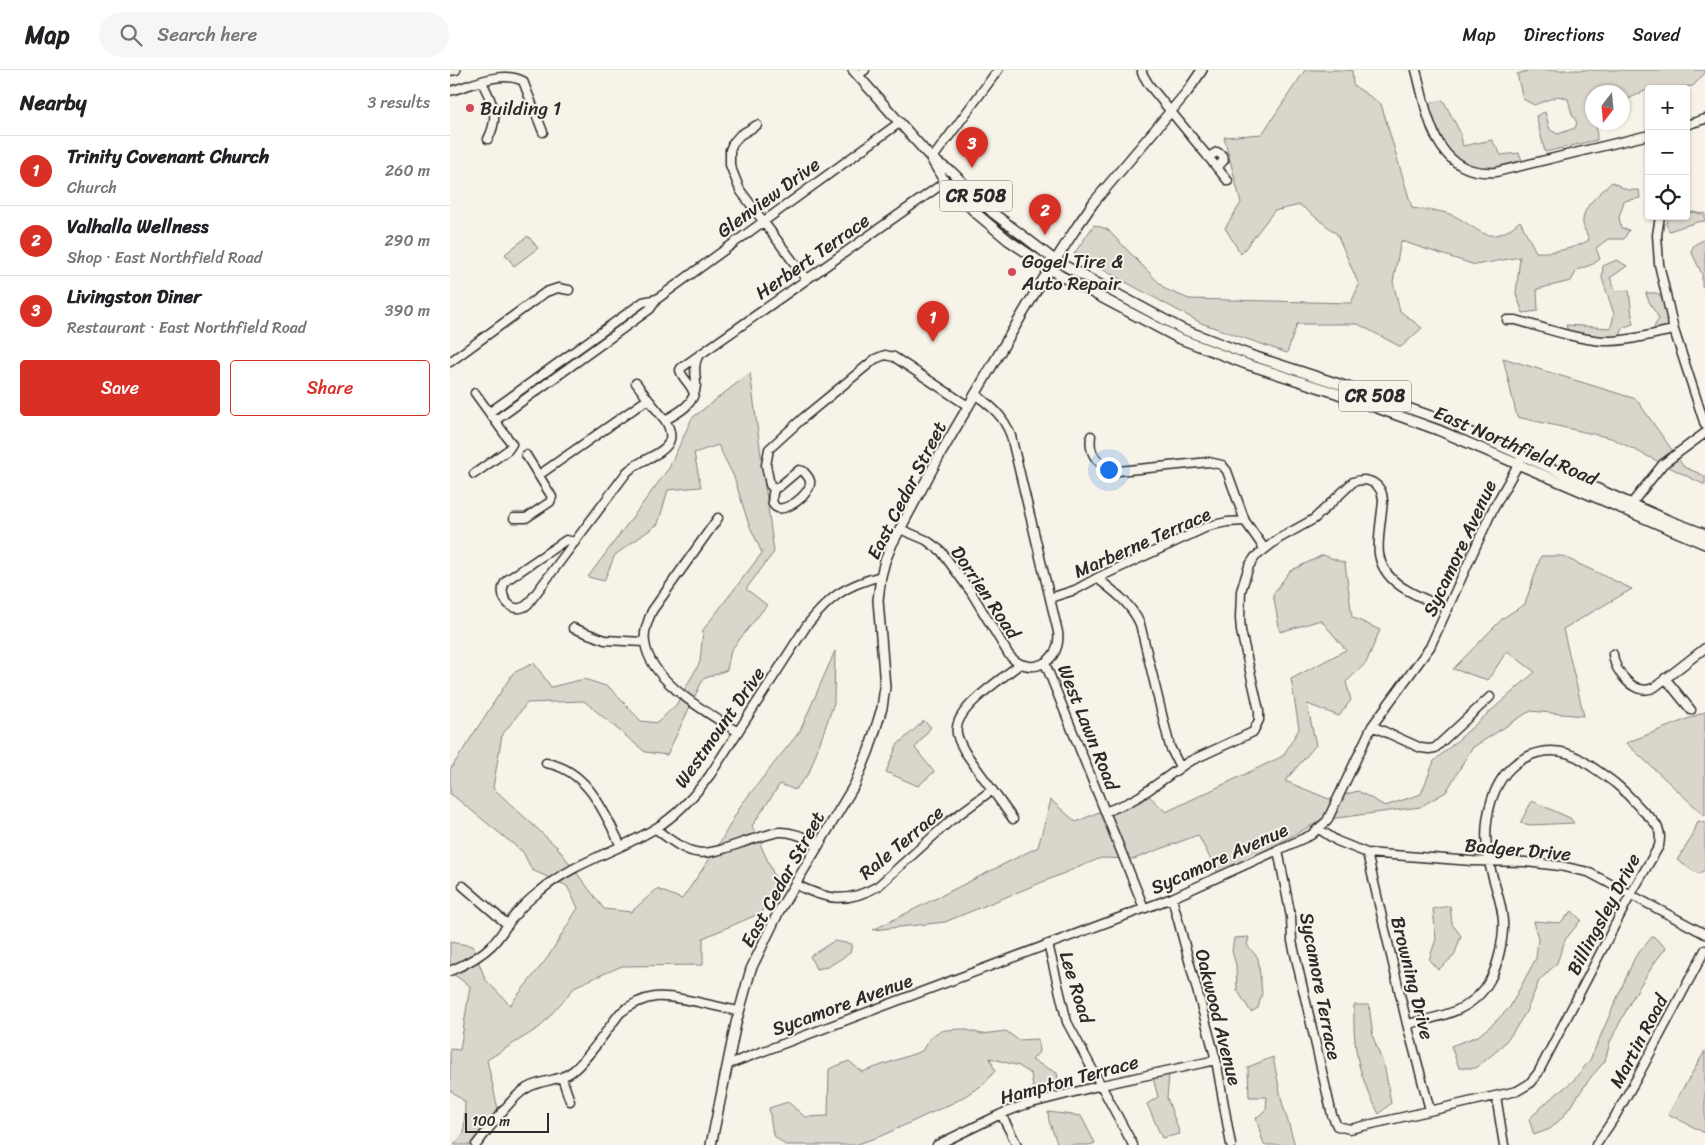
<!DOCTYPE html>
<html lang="en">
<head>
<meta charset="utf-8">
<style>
	:root { --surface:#fff; --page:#f6f6f6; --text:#202124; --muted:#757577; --line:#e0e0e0; --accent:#d93025 }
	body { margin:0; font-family:Sriracha,sans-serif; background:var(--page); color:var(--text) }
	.controls { position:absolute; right:15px; top:15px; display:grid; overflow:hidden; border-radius:5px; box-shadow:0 1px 4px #0004 }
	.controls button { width:45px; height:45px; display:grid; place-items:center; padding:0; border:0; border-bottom:1px solid var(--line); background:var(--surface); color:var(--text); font:25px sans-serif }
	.compass { position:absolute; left:1135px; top:15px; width:45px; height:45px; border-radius:50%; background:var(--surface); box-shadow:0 1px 4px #0004; rotate:196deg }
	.scale { position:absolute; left:15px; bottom:12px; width:84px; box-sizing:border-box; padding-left:5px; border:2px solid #2b2b2b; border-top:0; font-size:14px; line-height:18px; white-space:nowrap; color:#2b2b2b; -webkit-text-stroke:4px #f7f3e8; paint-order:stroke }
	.you { position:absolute; left:658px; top:399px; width:18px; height:18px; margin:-12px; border:4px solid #fff; border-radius:50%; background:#1a73e8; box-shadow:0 0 0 8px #1a73e833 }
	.badge { display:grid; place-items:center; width:32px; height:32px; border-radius:50%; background:var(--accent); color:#fff; font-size:16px; font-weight:700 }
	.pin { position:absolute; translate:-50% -41px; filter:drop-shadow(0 1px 2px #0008) }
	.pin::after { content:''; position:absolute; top:26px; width:18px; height:15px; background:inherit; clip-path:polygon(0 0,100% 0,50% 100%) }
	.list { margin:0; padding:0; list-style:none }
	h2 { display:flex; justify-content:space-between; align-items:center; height:65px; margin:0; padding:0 20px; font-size:21px }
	h2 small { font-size:16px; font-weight:400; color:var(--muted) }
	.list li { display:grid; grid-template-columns:32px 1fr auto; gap:15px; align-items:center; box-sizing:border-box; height:70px; padding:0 20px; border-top:1px solid var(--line) }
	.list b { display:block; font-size:19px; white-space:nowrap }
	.list p { margin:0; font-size:16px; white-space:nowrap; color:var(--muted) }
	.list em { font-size:16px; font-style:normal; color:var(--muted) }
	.actions { display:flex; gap:10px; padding:15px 20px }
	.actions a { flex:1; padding:11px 0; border:1px solid var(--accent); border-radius:5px; text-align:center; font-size:18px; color:var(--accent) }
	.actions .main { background:var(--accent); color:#fff }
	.icon { flex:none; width:28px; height:28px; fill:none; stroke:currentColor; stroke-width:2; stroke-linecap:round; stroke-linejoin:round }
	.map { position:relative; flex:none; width:1255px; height:1075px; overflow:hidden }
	header { display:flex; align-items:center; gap:30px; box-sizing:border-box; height:70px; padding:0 25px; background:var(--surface); border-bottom:1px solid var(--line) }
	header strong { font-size:24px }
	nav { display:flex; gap:28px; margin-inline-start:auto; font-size:18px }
	.search { width:350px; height:45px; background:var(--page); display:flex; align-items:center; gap:12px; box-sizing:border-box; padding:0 18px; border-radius:28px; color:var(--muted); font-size:19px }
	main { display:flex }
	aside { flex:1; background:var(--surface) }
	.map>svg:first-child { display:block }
	.green { fill:#dad6cc; stroke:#82807c }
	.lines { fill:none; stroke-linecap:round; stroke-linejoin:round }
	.minor-casing { stroke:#2b2b2b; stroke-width:11 }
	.major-casing { stroke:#2b2b2b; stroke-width:12 }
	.minor { stroke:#f7f3e8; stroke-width:8 }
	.major { stroke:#f7f3e8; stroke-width:9 }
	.poi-dot { fill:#d1495b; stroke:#f7f3e8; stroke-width:2 }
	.labels { text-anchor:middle; stroke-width:4; stroke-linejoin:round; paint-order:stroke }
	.shield { fill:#f7f3e8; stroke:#686764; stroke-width:1 }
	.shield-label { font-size:18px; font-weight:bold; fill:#2b2b2b }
	.poi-label { font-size:19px; fill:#2b2b2b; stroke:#f7f3e8; text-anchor:start }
	.street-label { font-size:19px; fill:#2b2b2b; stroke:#f7f3e8 }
</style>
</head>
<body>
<header>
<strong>Map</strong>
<div class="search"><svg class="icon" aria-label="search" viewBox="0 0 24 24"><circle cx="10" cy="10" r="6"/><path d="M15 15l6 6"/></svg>Search here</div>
<nav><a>Map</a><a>Directions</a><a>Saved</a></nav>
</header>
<main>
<aside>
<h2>Nearby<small>3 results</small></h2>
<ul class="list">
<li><span class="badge">1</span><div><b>Trinity Covenant Church</b><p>Church</p></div><em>260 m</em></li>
<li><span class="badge">2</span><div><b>Valhalla Wellness</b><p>Shop · East Northfield Road</p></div><em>290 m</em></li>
<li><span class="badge">3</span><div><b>Livingston Diner</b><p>Restaurant · East Northfield Road</p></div><em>390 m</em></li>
</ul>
<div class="actions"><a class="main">Save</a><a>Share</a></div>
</aside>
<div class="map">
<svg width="1255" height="1075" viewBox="0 0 1255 1075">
	<rect width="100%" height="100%" fill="#f7f3e8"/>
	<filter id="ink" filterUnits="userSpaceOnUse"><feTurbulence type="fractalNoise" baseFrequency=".02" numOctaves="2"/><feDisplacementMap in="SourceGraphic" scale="10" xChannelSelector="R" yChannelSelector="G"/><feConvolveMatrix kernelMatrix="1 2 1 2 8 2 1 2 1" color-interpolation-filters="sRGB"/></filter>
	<g filter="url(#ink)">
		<!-- green -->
		<path class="green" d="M855,0H902L903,15L931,34L962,138C973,140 987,140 997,143C1028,154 1036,182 1070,151L1086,182C1102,183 1124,179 1139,170C1137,164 1132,156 1133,150C1134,134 1152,122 1162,112L1177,120H1189L1190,128L1174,131L1169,147L1171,158L1179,160L1174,169H1158L1146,178L1150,189L1143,194L1127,200L1121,211L1087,219L1088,241L1073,243L1066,224L1070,187L1025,195L951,171L943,212L950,241L972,258L951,277L908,254H847L837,283L751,253L624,184L644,155L657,159L715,219L739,229L901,233L909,215L887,164L850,135L824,141L791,184L775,158L791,133L774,67L812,64Z
			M1081,0H1255V3L1243,16L1199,19L1178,29L1173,27L1172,22H1142V52L1146,53L1147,70L1095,82L1086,46L1095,42L1100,60L1108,64L1125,58L1127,53L1122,44L1118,29L1108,26L1084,35L1073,29L1067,4Z
			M993,30L1010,62L1013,76L1042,70L1051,85L1069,83L1072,90C1063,93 1052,97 1042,99C1019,102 998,87 988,67C983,57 982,44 979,33Z
			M1243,142L1252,144L1255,143V151L1247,152L1219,161L1216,154L1219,146H1236V144Z
			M78,166L88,178L64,196L55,184Z
			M1253,170H1255V218L1252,216V204L1241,181L1244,175Z
			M1167,190L1177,196L1160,208L1166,221L1179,220L1183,254L1172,258L1171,265L1160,268L1118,261L1116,255L1161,258L1164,244L1152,208L1153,196Z
			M1196,223H1207L1213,228L1220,257L1204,262L1205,255L1209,249C1205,240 1198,233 1196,223Z
			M1053,288L1186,329L1234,397L1255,406V415L1161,368L1067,347Z
			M300,303L324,482L296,519L317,535L281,580L277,600L253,609L217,685L195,682L134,631L77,633L52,665L43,718L107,777L154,839L181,842L207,819L232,829L267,778L291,735L350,661L385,581L384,633L359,703L345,720L330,714L302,756L325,807L330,812L311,843L253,868V895L172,896L126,916L90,957L37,990L48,1039L21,1075H4L14,1063L15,1032L0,1020V979L10,980L20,916L0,902V872L23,876L35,909L60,935L98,887L128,838L117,816L82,800L73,782L1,724H0V700L63,603L84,593L101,617L134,609L159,617L191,651L207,653L226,635L250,592L253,560L312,483L298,452L284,407L268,375L244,383L251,417L218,420L208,454L165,485L154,511L138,507L219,398L242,348Z
			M873,485L895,493L902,547L930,560L916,593L896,612L901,630L889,646L857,634L866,675L835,711L879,729L908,721L935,736L971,724L984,691L1085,602L1057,581L1038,610L1003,599L1053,548L1075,534L1091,486H1112L1182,519L1113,559L1134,646L1080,641L1022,678L996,722L970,737L872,750L769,805L748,765L684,789L651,788L495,852L423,860L588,777L601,730L626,752L695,722L716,742L833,686L849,659L841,609L896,580L871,550L830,562L823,524L840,501Z
			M1255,642V746L1176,673Z
			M474,651L481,657L465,678L484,702L468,716L436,702L447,675Z
			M1082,731L1120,748L1124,753L1081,755L1070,753Z
			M1248,751L1255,753V800L1248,804L1227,790L1242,767Z
			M1000,836L1002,854L1011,866L1004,886L988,900L979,890L986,869L983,839Z
			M1122,841L1131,850L1115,870L1107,893L1089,911L1076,942L1062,964L1049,979L1026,998H1009L1001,976L1028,966L1044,953L1060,937L1086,888L1088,869L1084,851L1110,853Z
			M1203,866L1216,878L1205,892L1183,927L1160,972L1155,991L1141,1007L1113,1047L1100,1059L1084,1065L1079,1049L1099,1030L1123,1011L1140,990L1185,887Z
			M799,867L797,875L808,888L812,923L808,938L801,942L787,920L786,895L782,881L784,868Z
			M384,871L402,874L400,883L378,897L366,899L360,886Z
			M904,935H919L923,967L935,999L941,1033L929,1044C908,1003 903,982 904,935Z
			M513,959L532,964L556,961L568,970L588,969L589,982L582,990L607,1003L609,1018L584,1024L581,1004L569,996L540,988L545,1001L534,1014L507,1031L431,1066L405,1075H335L323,1065L319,1038L338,1032L355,1047L378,1046L379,999L399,991L412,1002L472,981C484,959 490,960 513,959Z
			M1255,981V1063L1218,1044Z
			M823,987L832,1032L845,1075H814L806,1048L816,1040L817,1027H799L798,997Z
			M719,1005L717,1028L730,1064L712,1068L697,1034L708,1027L703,1008Z
			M598,1042L631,1046L645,1073L639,1075H608L599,1051Z"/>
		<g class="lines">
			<defs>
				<path id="minor" d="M692,0V3L699,15L778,111
					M966,0C978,45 984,107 1046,102L1199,65
					M0,1L6,0
					M408,5L415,0
					M32,12C43,34 50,46 38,69
					M0,21C23,15 50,0 73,11L93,62
					M307,55L290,65L283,73L280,80V95L290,120L356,209
					M1236,55L1255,49
					M758,87L767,82L772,85L774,90L767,98
					M482,89L548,0
					M1210,146L1207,165L1209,194L1224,260L1255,355
					M1057,250H1066C1094,258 1125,269 1154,271C1177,272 1201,264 1224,260
					M0,292L96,222L108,218L119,220
					M186,313L198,329
					M244,324C241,313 232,309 230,300L231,298L495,112
					M40,342L193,232L207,229
					M46,350L200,239L207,229L449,53
					M641,366C638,385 649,397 668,401L759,392L772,395L777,401L795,451L814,478
					M24,404L58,380L62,374L25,323
					M89,405L198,329L215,350C230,342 245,334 246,315C246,304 243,297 248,286
					M324,419L330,416L349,400L353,401C356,404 359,407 360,411C363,427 313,459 324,419L320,415L316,395L319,379L353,348L425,289L435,285L444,287L518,336
					M1178,438L1213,394L1255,363
					M64,448H76L100,432L102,427L76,385
					M268,448L202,541C198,550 193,562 195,572C199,611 258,643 288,662
					M450,459L476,470L491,481L521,522L559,585C579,608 612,593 608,562L561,366C554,346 541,336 525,324
					M125,472L116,470L57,510C44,524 63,548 78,534L177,402C195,384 235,383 215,350
					M647,508C665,522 681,534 690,554L720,677L730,697
					M600,528L625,520L647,508L759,456L777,452L795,451
					M123,558L155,570L194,572
					M1163,584C1164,602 1186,628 1205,617L1255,578
					M595,593L694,838
					M1215,608L1241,640
					M922,656L971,678L979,679L985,678L1040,627
					M96,693C138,700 154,742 171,776
					M655,742L677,733L690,726L738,692L803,662L809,650V641L791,561L790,548L791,521L799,496L805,487L828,469L864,449L903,412C918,406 932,414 933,430C932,446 927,469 929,484C934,517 972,527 998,539
					M563,749L515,682C511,675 505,665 507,657C510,635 553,608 570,594
					M206,759C248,793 255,785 303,769C312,767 321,763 329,762C343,761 357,769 369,774
					M869,759L887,771L917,783L1022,791L1076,792L1110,796L1138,802L1255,864
					M828,780L841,847L842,871L882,1045L887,1056L900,1059L1067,1021L1079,1014L1088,1003L1181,824L1209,776C1210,770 1211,764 1208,758C1205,751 1198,746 1193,741C1184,732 1176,722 1166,714C1156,706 1145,699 1135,692C1119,681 1100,678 1081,685C1040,701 1031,754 1039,792C1043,812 1052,831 1053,851C1054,867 1048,896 1040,910C1023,942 989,947 957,954
					M917,783L957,954L980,1040
					M345,814C376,830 397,834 428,816L500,751L542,720
					M13,816L58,855
					M722,828L766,990L781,1075
					M598,874L617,952L683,1075
					M0,901C14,895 31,886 42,875C51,866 57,854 65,845C72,836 81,828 90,821C124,792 169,781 206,758C227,745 246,724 260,705L357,555C381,526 394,516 431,506
					M279,994L722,828L861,765L877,751L922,656L980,577L1041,443L1070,391
					M112,1008L120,1031
					M1046,1026L1054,1075
					M551,1044L567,1075
					M26,1075C39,1059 60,1028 77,1018C92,1009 110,1012 124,1000C142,984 155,962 170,943C180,935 191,929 205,927C226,925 266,937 289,941
					M487,1075L551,1044L574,1035L652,1015L766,990
					M1146,1075L1164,1048L1188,1006L1255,880"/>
				<path id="major" d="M403,0L482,89L502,102L543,143L606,191L732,259L800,285L889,314L992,350L1218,450L1255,464
					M483,92L495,112L527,144L558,170L611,206L728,268L796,294L886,323L988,360L1255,474
					M261,1075L286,953L301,899L329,841L405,714L419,680L432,638L435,617L428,530L431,506L435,491L442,474L491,383L540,299L589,216L628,155L644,132L737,22L752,0"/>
			</defs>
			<!-- minor casing -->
			<use href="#minor" class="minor-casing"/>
			<!-- major casing -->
			<use href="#major" class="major-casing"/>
			<!-- minor -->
			<use href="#minor" class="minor"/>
			<!-- major -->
			<use href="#major" class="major"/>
		</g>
	</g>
	<!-- markers -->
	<g class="poi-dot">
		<circle cx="20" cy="38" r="5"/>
		<circle cx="562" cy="202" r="5"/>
	</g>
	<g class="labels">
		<!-- shield labels -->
		<g class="shield">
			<rect x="490" y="110.5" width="72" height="31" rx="4"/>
			<rect x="889" y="310.5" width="72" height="31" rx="4"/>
		</g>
		<g class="shield-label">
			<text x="526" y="132">CR 508</text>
			<text x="925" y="332">CR 508</text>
		</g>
		<!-- poi labels -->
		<g class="poi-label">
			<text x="30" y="45">Building 1</text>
			<text x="572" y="198">Gogel Tire &amp;<tspan x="572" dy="22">Auto Repair</tspan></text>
		</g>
		<!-- street labels -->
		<g class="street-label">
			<text transform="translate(318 127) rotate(-36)" y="7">Glenview Drive</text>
			<text transform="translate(362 186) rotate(-35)" y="7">Herbert Terrace</text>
			<text transform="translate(1066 375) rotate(23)" y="7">East Northfield Road</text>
			<text transform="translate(456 420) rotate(-63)" y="7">East Cedar Street</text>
			<text transform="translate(692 472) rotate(-24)" y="7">Marberne Terrace</text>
			<text transform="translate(1009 478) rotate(-65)" y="7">Sycamore Avenue</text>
			<text transform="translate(536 522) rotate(56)" y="7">Dorrien Road</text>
			<text transform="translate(269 657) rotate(-55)" y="7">Westmount Drive</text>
			<text transform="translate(639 657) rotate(68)" y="7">West Lawn Road</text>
			<text transform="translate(451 772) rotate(-40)" y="7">Rale Terrace</text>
			<text transform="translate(1068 779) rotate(5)" y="7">Badger Drive</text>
			<text transform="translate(769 788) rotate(-24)" y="7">Sycamore Avenue</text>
			<text transform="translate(332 809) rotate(-61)" y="7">East Cedar Street</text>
			<text transform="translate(1153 844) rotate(-62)" y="7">Billingsley Drive</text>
			<text transform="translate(963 908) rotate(76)" y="7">Browning Drive</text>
			<text transform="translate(871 916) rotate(79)" y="7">Sycamore Terrace</text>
			<text transform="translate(627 917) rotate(73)" y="7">Lee Road</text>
			<text transform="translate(392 934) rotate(-20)" y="7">Sycamore Avenue</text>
			<text transform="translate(769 947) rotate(76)" y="7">Oakwood Avenue</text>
			<text transform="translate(1188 971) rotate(-62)" y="7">Martin Road</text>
			<text transform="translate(619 1009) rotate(-15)" y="7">Hampton Terrace</text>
		</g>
	</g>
</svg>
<div class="controls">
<button>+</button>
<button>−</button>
<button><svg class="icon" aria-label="locate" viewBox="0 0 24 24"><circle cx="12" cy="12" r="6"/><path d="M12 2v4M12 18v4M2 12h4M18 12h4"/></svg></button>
</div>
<svg class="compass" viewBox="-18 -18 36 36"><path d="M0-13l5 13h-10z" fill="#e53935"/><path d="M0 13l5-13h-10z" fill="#757577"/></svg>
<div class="scale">100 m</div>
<div class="you"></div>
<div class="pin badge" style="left:483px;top:272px">1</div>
<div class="pin badge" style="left:595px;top:165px">2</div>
<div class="pin badge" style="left:522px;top:98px">3</div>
</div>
</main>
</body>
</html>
